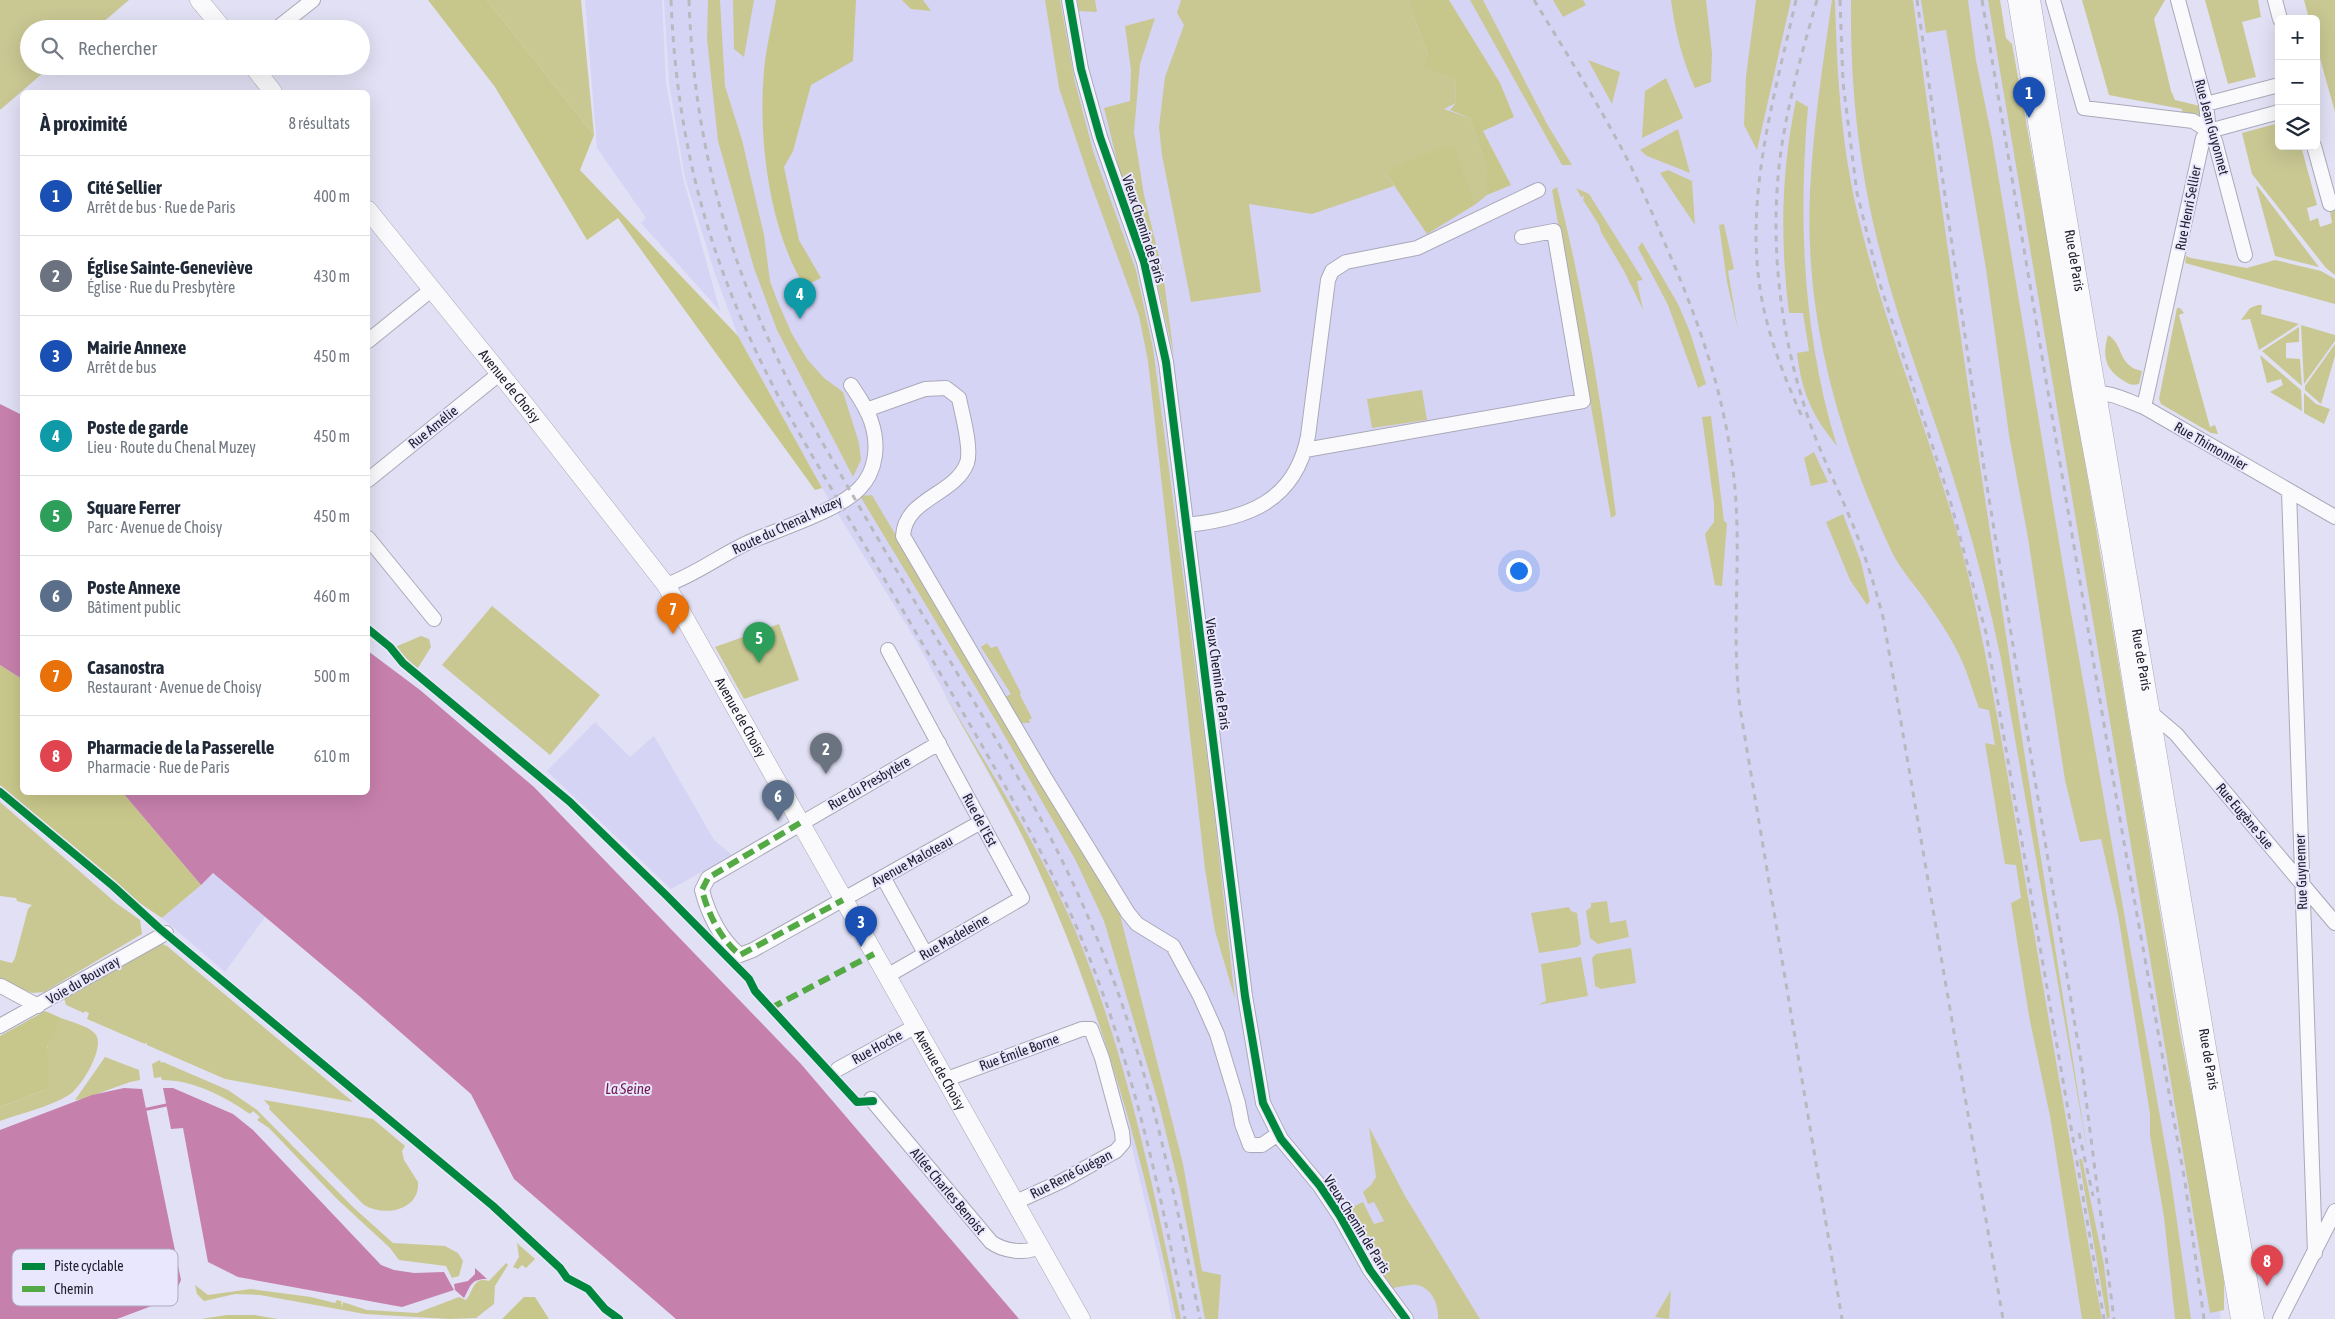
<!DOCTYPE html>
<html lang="fr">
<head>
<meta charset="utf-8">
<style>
	:root { --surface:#fff; --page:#f2f2f3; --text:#1f2937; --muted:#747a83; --line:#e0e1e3; --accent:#b45309 }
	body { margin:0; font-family:"Asap Condensed",sans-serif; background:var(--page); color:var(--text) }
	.controls { position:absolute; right:15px; top:15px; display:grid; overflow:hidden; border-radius:8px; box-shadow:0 5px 20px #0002 }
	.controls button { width:45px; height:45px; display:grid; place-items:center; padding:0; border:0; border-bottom:1px solid var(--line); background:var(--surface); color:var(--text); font:25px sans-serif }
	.you { position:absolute; left:1518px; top:570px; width:18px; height:18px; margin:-12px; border:4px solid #fff; border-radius:50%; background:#1a73e8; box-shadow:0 0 0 8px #1a73e833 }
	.badge { display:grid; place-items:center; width:32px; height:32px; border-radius:50%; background:var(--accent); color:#fff; font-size:16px; font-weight:700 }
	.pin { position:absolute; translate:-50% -41px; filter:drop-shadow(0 1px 2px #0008) }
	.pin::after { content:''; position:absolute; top:26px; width:18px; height:15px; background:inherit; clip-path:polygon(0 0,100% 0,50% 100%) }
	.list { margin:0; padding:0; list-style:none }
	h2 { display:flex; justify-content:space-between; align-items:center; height:65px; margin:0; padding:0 20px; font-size:21px }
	h2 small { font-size:16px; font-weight:400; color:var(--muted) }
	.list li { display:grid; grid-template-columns:32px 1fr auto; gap:15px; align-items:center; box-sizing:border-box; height:80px; padding:0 20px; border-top:1px solid var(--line) }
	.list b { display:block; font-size:19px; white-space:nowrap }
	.list p { margin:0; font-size:16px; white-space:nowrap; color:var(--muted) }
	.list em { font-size:16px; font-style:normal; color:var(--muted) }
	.icon { flex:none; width:28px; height:28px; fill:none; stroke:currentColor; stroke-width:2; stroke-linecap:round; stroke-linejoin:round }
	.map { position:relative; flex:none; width:2335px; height:1319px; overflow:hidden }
	.search { position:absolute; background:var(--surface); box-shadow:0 5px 20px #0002; left:20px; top:20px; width:350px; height:55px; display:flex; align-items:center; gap:12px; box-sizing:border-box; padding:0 18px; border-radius:28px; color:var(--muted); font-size:19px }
	.panel { position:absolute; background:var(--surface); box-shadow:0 5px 20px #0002; left:20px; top:90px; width:350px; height:705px; border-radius:8px }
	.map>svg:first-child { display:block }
	.built { fill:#d6d4f5 }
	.green { fill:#c9c893 }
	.forest { fill:#c8c78b }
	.water { fill:#c680ac }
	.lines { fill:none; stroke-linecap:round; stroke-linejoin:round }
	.stream { stroke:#c680ac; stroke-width:3 }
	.minor-casing { stroke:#aaa9b9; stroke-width:16 }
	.major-casing { stroke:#aaa9b9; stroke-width:19 }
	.minor { stroke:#fafafd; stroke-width:14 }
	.major { stroke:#fafafd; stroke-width:18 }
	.rail { stroke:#b9b8be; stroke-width:3; stroke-dasharray:6 6; stroke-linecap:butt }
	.quiet { stroke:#53aa44; stroke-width:6; stroke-dasharray:12 6; stroke-linecap:butt }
	.cycleway-casing { stroke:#e8e7fd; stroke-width:11 }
	.cycleway { stroke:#00873e; stroke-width:8 }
	.labels { text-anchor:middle; stroke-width:4; stroke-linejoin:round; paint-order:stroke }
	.street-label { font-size:14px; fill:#22202e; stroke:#e8e7fd }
	.water-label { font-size:15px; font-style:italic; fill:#72144d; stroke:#e8e7fd }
	.key { fill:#e8e7fd; stroke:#adabbf; stroke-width:1 }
	.key-label { font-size:14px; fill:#22202e }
</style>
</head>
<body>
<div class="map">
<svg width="2335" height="1319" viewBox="0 0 2335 1319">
	<rect width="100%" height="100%" fill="#e1e0f4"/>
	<!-- built -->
	<path class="built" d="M585,0H662L666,82L683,178L720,311L641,223L646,218L597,148Z
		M664,0H1994L2221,1319H1172L1165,1284L1110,1057L1065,930L1028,846L915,639L822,488L738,336L715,274L685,178L669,83Z
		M595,722L630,757L654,736L714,840L732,855L671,889L547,771Z
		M213,873L265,917L225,972L162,918Z"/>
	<!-- green -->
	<path class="green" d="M0,0H129L95,29H29V66H51L0,110Z
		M487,0H581L594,135Z
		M708,0H720L725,86L742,140L764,235L770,281L777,300L792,334L807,359L824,378L843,392L859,443L861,460L853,477L777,330L754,268L718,141L707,39Z
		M733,0H754L744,57L734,49Z
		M1045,0H1060L1075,82L1094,154L1136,270L1153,348L1212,794L1235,999L1215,931L1205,869L1148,361L1139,316L1091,184L1059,88Z
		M1077,0H1095L1097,12L1079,11Z
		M1181,0H1409L1410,7L1428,55L1455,78L1456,103L1444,109L1470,118L1487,171V195L1476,204L1455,150L1385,172L1394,186L1312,214L1249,204L1261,292L1191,302L1162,155L1159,127L1165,77L1184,25L1177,13Z
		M1470,0H1483L1547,124L1572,165H1562Z
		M1553,0H1583L1586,5L1563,17Z
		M1671,0H1706L1712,53L1711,82L1695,88C1682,59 1675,31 1671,0Z
		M1756,0H1791L1757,150L1744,125L1746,76Z
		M1832,0H1835C1837,73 1841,144 1858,215C1889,347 1947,472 1975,605C1999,715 2016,827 2035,938C2056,1065 2079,1192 2102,1319H2082L2050,1116L2029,1016L2011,903L2021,898L2016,865L2005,864L1985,743L1995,745L1989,710L1979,708C1973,692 1968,674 1961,659C1953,641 1941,623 1930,607C1917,587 1899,569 1890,548C1838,436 1804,315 1810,191C1813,127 1823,63 1832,0Z
		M1851,0H1913C1965,386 2027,770 2088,1155L2001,659C1988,597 1972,537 1953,477C1930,404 1901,332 1882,258C1859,174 1850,86 1851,0Z
		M1921,0H1968L1976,60L1992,138L2067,590L2170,1173L2191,1319H2175L2164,1217L2150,1135V1114L2118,914L2101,839L2080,842L2065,780L2028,538L2009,435L1986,269L1946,30L1926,33Z
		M1988,0H2000L2006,38L2012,44L2056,287L2180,1033L2211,1193L2224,1281V1310L2210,1313Z
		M2082,0H2165L2154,19L2171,91L2175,100L2200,106L2198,118L2183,116L2182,109L2109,95Z
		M2205,0H2258L2261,17L2242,22L2256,77L2228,84Z
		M2304,0H2335V112L2316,44V19H2309Z
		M1155,18L1140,64L1134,132L1144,195L1163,273L1174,356L1157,283L1118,165L1104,108L1130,101L1131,70L1125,26Z
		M1588,60L1620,72L1612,104Z
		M1666,78L1683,118L1642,138L1645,91Z
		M1796,100L1808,107C1798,221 1803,336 1837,446C1812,415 1802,394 1797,353L1809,351L1803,313H1789C1780,238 1781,174 1796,100Z
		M2279,123V146H2301L2317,205L2307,208L2310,221L2318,218L2320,227L2332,223L2330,212L2335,210V275L2326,268L2252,174L2242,133Z
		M1678,129L1690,173L1647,156L1640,150Z
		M1668,170L1692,181L1695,225L1660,173Z
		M2256,186L2258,187L2319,267L2275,256Z
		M1557,187C1584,294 1602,405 1616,515L1611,518L1552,190Z
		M1576,188L1589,194L1643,280L1637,281L1643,310L1624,271L1601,232L1599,225L1583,200L1584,196L1581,197Z
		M1724,224L1734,269L1728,271L1738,330L1727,282L1719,225Z
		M1642,242L1678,304L1690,332L1706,384L1698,388L1668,305L1638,248Z
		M2186,256L2191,258L2247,268L2275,260L2321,271L2335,279V304L2185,263Z
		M2258,305H2262L2261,314L2299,324L2259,350L2250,319L2241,320L2250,308Z
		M2177,308H2180L2184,313L2179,315L2210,427L2215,425L2218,434L2211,433L2161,404L2159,399Z
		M2301,325L2335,335V341L2304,384Z
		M2299,327V342L2286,343V358L2300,359L2302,386L2262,351Z
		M2108,335C2124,344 2117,366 2142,371L2139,384C2132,386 2129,384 2124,381C2105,370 2102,356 2108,335Z
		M2335,344V356L2321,404L2305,390V386Z
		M2260,355L2301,390L2302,411L2270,392L2283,385L2281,379L2267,383Z
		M1422,390L1427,420L1372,428L1367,399Z
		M2304,393L2316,404L2330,409L2324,424L2304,413Z
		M1711,416L1724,521L1727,523L1722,586L1715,585L1705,534L1714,522V504L1702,417Z
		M1814,452L1828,482L1811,486L1804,458Z
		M872,495L1120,915L1183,1164L1202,1271L1221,1275L1218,1319H1205L1180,1190L1159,1105L1104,921L1076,861L999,726L860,496Z
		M1843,514L1861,562L1870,601L1867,605L1850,580L1826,522Z
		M492,606L600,695L550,755L442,665Z
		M779,624L799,680L744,699L715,647Z
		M421,636L429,639L431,647L416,671L403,660L395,647Z
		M987,643L991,648L997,646L1021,693L1020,695L1032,718L1029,720L1030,723H1020L1005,697L1011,694L981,647Z
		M943,692C990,770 1039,846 1075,930C1127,1055 1153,1187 1181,1319H1176C1144,1158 1099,997 1028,848C1003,795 972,743 943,692Z
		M0,802L116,903L140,920L142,934L44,992L32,993L0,980V960L12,963L15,958L28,909L32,905L17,901L16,898L0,896Z
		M1607,901L1610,923L1626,920L1629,937L1598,944L1590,938L1586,911L1591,907V903Z
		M1569,907L1571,911L1577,913L1581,944L1577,947L1539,953L1531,913Z
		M160,943L167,946L353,1102L225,1079L147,1045L146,1042L145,1044L87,1019L89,1013L85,1011L84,1013L66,1005L64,998Z
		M1631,948L1636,983L1601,989L1595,986L1592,958L1596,954Z
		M1581,957L1588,996L1538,1005L1546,1001L1541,964Z
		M61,1018C71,1022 90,1026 96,1035C105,1048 81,1088 69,1095C49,1107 22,1113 0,1121V1107L44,1090C47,1080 46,1074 46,1063C45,1046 52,1032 61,1018Z
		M105,1057L139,1070L140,1080L130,1082L83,1099L75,1100Z
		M160,1060L161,1063L163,1062L228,1090L257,1110L354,1208L393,1243L445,1246L458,1253L463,1261L459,1276L452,1278L446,1266L399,1260L390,1248L337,1199L269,1128L257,1120L260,1117L253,1111L250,1114C224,1096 193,1080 162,1080L161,1077L154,1078L152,1064Z
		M264,1100L373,1119L405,1146L402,1151L404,1160L418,1182C420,1211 384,1217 364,1205L269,1109L270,1107Z
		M1369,1127L1405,1196L1480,1319H1438C1439,1305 1432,1288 1417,1285C1410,1284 1400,1287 1393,1288C1379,1268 1354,1232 1350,1208L1363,1202L1374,1224L1384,1221L1374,1202L1368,1204L1363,1192L1371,1185L1376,1177Z
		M2079,1159H2082L2104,1265L2110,1317L2107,1319Z
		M517,1243L535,1259L526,1268L522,1265L518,1269L513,1267L519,1257Z
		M506,1263L508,1265L495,1286L494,1304L476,1318L449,1319L365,1314L260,1295L235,1294L204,1301L197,1294L195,1285L208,1295L251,1289L311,1297L335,1303L337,1300L341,1301L342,1307L343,1302L367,1310L417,1313L459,1297L466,1300C474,1290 473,1276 489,1281Z
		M1671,1290L1669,1319L1655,1317Z"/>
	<!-- forest -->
	<path class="forest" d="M428,0H487L594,135L580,170L738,336L822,488L815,490L618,218L587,240L495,87Z
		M776,0H856L853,61L811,85L793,151L784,167L799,240L821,278L804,286C769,228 758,138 764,71C766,48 772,24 776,0Z
		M902,0H923L931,11L911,9Z
		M1409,0H1449L1500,83L1514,117L1483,131L1511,185L1487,195V171L1470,118L1450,110L1456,103L1455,78L1424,67L1428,55L1410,7Z
		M1444,146L1455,149L1476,204L1427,234L1385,172Z
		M0,665L22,679V792L123,793L201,885L162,918L123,892L0,785Z
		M45,1011L61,1018L47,1047L48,1086L44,1090L0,1107V1036Z
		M524,1297H535L549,1319H502Z
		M227,1315H254L278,1319H201Z"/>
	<!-- water -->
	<path class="water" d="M0,404L22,415V679L0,665Z
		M368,651L420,690L534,787L801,1064L1019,1319H676L514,1179L471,1094L358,995L213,873L201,885L123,793L368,792Z
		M124,1088L142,1089L181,1280L173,1298L117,1319H0V1130L92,1095Z
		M163,1088H173L233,1114L253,1130L381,1265L394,1270L414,1273L444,1272L454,1290L402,1307L238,1277L208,1262L183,1128L171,1129Z
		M475,1268L487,1279C471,1279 471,1285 464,1298L455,1290L454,1284L468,1281L475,1274Z"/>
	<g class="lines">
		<!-- stream -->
		<path class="stream" d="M143,1110L171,1104"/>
		<defs>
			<path id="minor" d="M1069,0L1081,69L1100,137L1144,262L1166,362L1245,996L1263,1103L1281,1139L1320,1186L1340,1216L1370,1270L1406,1319
				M2053,0L2084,108L2193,121L2209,131
				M2178,0L2206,104L2209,131L2215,141L2245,255
				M2275,0L2280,19
				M276,29L313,0
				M2206,104L2279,85
				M2314,146L2330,204
				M368,341L431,290
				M2088,394C2108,390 2125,400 2144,407L2335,517
				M2144,407L2203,138L2209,131L2279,112
				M866,410L925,389L946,388L959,398C962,414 972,448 967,463C955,495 905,498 903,536L1045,778L1128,913L1137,924L1173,946L1200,996L1217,1034L1238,1103L1242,1124L1250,1145H1262L1278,1134
				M1305,450L1583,401L1554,231L1522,237
				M368,480L499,374
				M2289,491L2315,1253
				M1186,525C1247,519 1295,502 1308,436L1328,280L1332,271L1346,262L1417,248L1538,190
				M368,538L434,619
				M666,585C695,575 719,556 747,543C778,529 836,512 859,489C877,471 879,444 871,421C867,408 859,397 851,385
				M2150,712L2176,734L2335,923
				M939,743L708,878L702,890C708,914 721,940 740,955L753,950L981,822
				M883,877L925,953
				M887,976L1022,898L888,650
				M1,986L38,1006
				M0,1026L166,933
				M838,1069L916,1026
				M947,1079L1082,1029H1091L1102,1058L1122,1132L1123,1143L1116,1151L1062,1181L1016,1202
				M871,1099L991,1242C1003,1251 1027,1255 1040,1246
				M2280,1319L2335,1211"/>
			<g id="major">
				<path d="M199,0L223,29"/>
				<path d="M2017,0L2082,395L2111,552L2137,715L2240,1319"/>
				<path id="s1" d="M2031,0L2208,1054L2255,1319"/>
				<path d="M253,66L273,92"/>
				<path id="s2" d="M368,210L526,406L666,585L1081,1319"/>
			</g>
		</defs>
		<!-- minor casing -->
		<use href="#minor" class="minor-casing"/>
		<!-- major casing -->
		<use href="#major" class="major-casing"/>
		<!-- minor -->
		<use href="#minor" class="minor"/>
		<!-- major -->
		<use href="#major" class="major"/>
		<!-- rail -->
		<path class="rail" d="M671,0C677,151 712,272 783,405C837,499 892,592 947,685C1000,777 1055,868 1093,967C1137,1082 1162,1199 1185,1319
			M689,0C694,147 729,266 796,396C846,485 898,573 950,661C1002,749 1055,836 1094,931C1147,1055 1173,1187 1200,1319
			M1534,0C1562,46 1591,92 1617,140C1636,174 1651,210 1666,246C1697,317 1722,386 1732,463C1744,544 1730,626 1740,708L1842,1319
			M1796,0C1773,103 1739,212 1766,318C1774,352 1788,385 1802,417
			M1817,0C1802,52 1787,105 1780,158C1769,248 1781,341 1811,426C1824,461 1841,495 1855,530C1866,558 1875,587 1883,617L2003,1319
			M1840,0L1843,83L1857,193L1879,281L1950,500L1986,633L2104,1319
			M1917,0L1984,468L2082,1068L2114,1319
			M1982,0L2122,831L2185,1182L2204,1319
			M2079,1133L2093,1196"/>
		<!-- quiet -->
		<path class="quiet" d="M800,823L708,878L702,890C708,914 721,940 740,955L843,900
			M771,1008L874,954"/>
		<defs>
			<path id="cycleway" d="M1069,0L1081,69L1100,137L1144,262L1166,362L1245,996L1263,1103L1281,1139L1320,1186L1340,1216L1370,1270L1406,1319
				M368,629L390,647L403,663L570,802L667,896L749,979L755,991L857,1102L873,1101
				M0,792L113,886L159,928L493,1206L560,1268L567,1278L588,1289L605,1309L619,1319"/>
		</defs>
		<!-- cycleway casing -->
		<use href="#cycleway" class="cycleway-casing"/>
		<!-- cycleway -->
		<use href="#cycleway" class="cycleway"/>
	</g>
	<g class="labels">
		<!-- street labels -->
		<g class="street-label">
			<text transform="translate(2212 127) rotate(75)" y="5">Rue Jean Guyonnet</text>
			<text transform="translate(2188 208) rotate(-79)" y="5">Rue Henri Sellier</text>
			<text transform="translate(1144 229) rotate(72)" y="5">Vieux Chemin de Paris</text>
			<text dy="5" stroke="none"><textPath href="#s1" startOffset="264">Rue de Paris</textPath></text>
			<text dy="5" stroke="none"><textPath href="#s2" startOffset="226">Avenue de Choisy</textPath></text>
			<text transform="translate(433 427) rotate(-39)" y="5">Rue Amélie</text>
			<text transform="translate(2211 446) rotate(30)" y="5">Rue Thimonnier</text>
			<text transform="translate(787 525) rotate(-25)" y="5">Route du Chenal Muzey</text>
			<text dy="5" stroke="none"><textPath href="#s1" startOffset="669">Rue de Paris</textPath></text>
			<text transform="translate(1218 674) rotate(82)" y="5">Vieux Chemin de Paris</text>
			<text dy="5" stroke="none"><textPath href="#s2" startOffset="631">Avenue de Choisy</textPath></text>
			<text transform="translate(869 783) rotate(-30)" y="5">Rue du Presbytère</text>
			<text transform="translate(2245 816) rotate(50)" y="5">Rue Eugène Sue</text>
			<text transform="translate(980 820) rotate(62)" y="5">Rue de l'Est</text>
			<text transform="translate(912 861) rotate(-29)" y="5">Avenue Maloteau</text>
			<text transform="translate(2301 872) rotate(-92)" y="5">Rue Guynemer</text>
			<text transform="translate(954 937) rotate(-30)" y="5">Rue Madeleine</text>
			<text transform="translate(83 980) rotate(-30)" y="5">Voie du Bouvray</text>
			<text transform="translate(877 1047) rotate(-29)" y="5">Rue Hoche</text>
			<text transform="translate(1019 1052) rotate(-20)" y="5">Rue Émile Borne</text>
			<text dy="5" stroke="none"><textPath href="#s1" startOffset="1074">Rue de Paris</textPath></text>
			<text dy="5" stroke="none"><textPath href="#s2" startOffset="1036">Avenue de Choisy</textPath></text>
			<text transform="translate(1071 1174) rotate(-27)" y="5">Rue René Guégan</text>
			<text transform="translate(948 1191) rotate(50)" y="5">Allée Charles Benoist</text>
			<text transform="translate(1357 1224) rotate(58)" y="5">Vieux Chemin de Paris</text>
		</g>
		<!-- water labels -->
		<g class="water-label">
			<text x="628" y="1094">La Seine</text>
		</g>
	</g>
	<!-- legend -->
	<rect x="12" y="1249" width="166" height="57" rx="8" class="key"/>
	<rect x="22" y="1263" width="23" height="7" fill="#00873e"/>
	<rect x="22" y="1286" width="23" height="6" fill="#53aa44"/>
	<g class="key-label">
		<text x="54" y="1271">Piste cyclable</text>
		<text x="54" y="1294">Chemin</text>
	</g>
</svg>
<div class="controls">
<button>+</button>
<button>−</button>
<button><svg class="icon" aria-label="layers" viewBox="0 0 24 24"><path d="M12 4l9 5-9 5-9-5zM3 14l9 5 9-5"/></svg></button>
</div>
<div class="you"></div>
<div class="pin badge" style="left:2029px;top:118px;background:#1a4fb4">1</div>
<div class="pin badge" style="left:826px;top:774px;background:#6b7280">2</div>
<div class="pin badge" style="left:861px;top:947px;background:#1a4fb4">3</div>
<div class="pin badge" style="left:800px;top:319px;background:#0f9aa8">4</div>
<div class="pin badge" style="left:759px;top:663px;background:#2e9e5b">5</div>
<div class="pin badge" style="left:778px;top:821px;background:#5c6f8a">6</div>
<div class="pin badge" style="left:673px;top:634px;background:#e8710a">7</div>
<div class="pin badge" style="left:2267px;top:1286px;background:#e0444e">8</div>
<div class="search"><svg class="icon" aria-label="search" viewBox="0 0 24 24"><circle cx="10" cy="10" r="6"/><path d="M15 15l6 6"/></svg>Rechercher</div>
<section class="panel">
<h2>À proximité<small>8 résultats</small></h2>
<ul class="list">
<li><span class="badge" style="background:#1a4fb4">1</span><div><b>Cité Sellier</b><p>Arrêt de bus · Rue de Paris</p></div><em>400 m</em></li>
<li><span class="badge" style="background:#6b7280">2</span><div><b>Église Sainte-Geneviève</b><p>Église · Rue du Presbytère</p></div><em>430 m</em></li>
<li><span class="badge" style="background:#1a4fb4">3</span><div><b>Mairie Annexe</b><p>Arrêt de bus</p></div><em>450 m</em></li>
<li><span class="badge" style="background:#0f9aa8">4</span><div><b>Poste de garde</b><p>Lieu · Route du Chenal Muzey</p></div><em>450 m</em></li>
<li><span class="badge" style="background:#2e9e5b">5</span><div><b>Square Ferrer</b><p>Parc · Avenue de Choisy</p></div><em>450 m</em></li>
<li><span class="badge" style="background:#5c6f8a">6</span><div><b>Poste Annexe</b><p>Bâtiment public</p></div><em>460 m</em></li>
<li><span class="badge" style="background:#e8710a">7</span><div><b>Casanostra</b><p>Restaurant · Avenue de Choisy</p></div><em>500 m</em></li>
<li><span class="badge" style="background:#e0444e">8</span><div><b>Pharmacie de la Passerelle</b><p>Pharmacie · Rue de Paris</p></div><em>610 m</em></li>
</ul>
</section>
</div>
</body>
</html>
